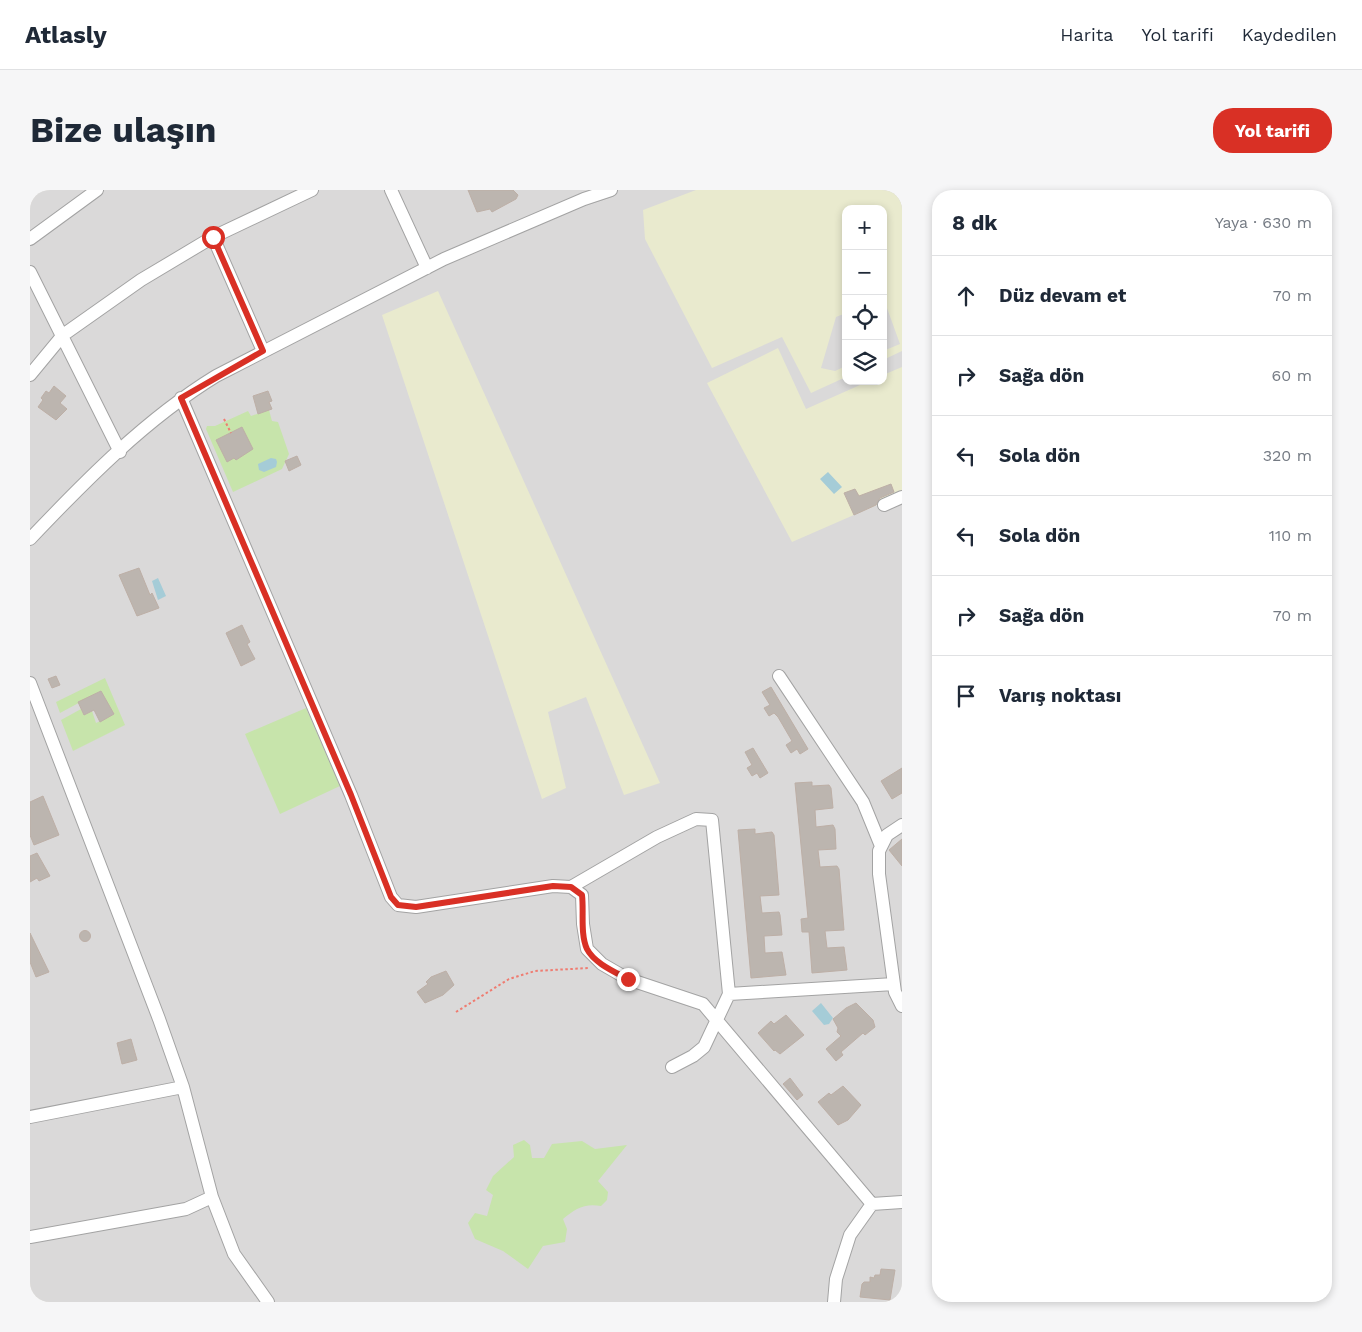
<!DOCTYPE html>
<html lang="tr">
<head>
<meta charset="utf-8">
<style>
	:root { --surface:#fff; --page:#f6f6f7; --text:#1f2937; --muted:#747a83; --line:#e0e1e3; --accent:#d93025 }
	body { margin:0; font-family:"Work Sans",sans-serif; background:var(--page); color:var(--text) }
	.controls { position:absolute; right:15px; top:15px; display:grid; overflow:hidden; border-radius:10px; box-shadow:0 2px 8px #0003 }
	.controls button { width:45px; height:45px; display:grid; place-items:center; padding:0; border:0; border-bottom:1px solid var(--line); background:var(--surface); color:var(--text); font:25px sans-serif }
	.stop { position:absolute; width:15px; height:15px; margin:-11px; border:4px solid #d93025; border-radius:50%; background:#fff }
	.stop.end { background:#d93025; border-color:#fff; box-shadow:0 1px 5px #0008 }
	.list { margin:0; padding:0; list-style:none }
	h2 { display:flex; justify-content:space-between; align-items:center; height:65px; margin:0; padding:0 20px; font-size:21px }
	h2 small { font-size:16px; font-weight:400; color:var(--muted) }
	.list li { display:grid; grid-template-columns:32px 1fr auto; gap:15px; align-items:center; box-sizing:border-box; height:80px; padding:0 20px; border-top:1px solid var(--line) }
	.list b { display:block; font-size:19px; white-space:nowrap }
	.list em { font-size:16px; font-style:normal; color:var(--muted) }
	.icon { flex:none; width:28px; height:28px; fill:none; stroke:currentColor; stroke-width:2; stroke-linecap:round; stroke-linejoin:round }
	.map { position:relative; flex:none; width:872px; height:1112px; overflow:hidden; border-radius:20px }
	header { display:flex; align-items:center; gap:30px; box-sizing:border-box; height:70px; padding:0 25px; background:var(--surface); border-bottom:1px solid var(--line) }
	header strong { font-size:24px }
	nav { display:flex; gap:28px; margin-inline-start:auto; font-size:18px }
	.intro { display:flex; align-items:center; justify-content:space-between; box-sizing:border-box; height:120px; padding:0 30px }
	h1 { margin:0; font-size:35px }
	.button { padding:12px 22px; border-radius:20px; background:var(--accent); color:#fff; font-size:18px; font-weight:700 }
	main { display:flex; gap:30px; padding:0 30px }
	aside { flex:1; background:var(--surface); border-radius:20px; box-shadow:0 2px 8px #0003 }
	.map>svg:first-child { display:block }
	.residential { fill:#dad9d9; fill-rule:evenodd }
	.farmland { fill:#e9eace }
	.grass { fill:#c7e4ab }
	.water { fill:#a5ccd7 }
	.building { fill:#bcb5af; stroke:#bdafa6 }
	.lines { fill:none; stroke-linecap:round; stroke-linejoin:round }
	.minor-casing { stroke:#a3a3a3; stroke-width:14 }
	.path { stroke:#ef7c71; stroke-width:2; stroke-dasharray:2.5 2.5; stroke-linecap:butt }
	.minor { stroke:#fff; stroke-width:12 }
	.route { stroke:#d93025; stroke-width:6 }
</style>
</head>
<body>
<header>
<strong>Atlasly</strong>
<nav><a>Harita</a><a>Yol tarifi</a><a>Kaydedilen</a></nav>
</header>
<div class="intro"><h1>Bize ulaşın</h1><a class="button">Yol tarifi</a></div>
<main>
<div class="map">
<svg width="872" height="1112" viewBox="0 0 872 1112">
	<rect width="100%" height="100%" fill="#ece9e2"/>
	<!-- residential -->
	<path class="residential" d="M0,0H872V1112H0ZM816,19H853V191H816Z"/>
	<!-- farmland -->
	<path class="farmland" d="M666,0H872V161L853,170V161L870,154L853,107V19H816V123L806,127L791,178L805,181L816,176V187L781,203L752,147L682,178L615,49L613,20Z
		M408,101L630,593L594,605L556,507L518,522L536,598L512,609L352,125Z
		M748,158L776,219L839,191H853V185L872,177V304L762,352L677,193Z"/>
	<!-- grass -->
	<path class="grass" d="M239,220L242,231L248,232L259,264L252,279L203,302L176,239L177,236H185L218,221L221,226Z
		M75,488L95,535L43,561L31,530L51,519L54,525L62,521L66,533L84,524L71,501L30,523L26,512Z
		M276,518L310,596L250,624L215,544Z
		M494,950L500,955L502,968H514L522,954L552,951L565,959L597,955L568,991L578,1002L577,1010L571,1016C554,1013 545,1019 533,1029L537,1039L535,1052L513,1056L498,1079L473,1061L445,1049L438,1033L445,1023L457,1026L463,1005L456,1000L463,986L484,967L483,955Z"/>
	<!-- water -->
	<path class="water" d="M241,268L246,269L247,272L246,277L234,282L229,280L228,274Z
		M798,282L812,297L804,304L790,289Z
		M128,388L136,406L128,410L122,391Z
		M791,813L803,828L799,834L794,835L782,821Z"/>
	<!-- building -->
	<path class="building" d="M438,0H483L488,5L486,9L462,22L460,19L447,22Z
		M24,196L36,206L30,213L37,219L26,230L8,217L13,210L11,208L16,201L19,203Z
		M238,201L242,211L239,212L242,219L228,224L223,206Z
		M212,237L223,259L206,270L204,268L197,272L186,250Z
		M267,266L271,275L259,281L255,271Z
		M861,294L864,302L850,308L846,315L824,325L814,303L825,299L829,306Z
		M109,378L120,405L122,403L129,418L107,426L89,385Z
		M212,435L220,452L217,454L225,469L211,476L196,443Z
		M26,486L30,495L22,498L18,489Z
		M741,497L778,559L770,564L767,559L761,563L756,555L762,551L748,527L744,523L739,526L734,518L740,515L732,502Z
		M71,501L84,524L70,532L64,520L54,525L48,512Z
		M723,558L738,583L730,588L727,583L722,586L717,578L722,575L715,562Z
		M872,578V603L862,609L851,591Z
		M782,592V596L799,595L801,598L803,618L785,620L786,637L803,635L805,639L806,659L788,660L790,677L807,676L809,679L814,740L795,741L797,758L814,757L817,780L782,783L779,742H772L771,729L778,728L765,593Z
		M13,606L29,645L4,655L0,645V612Z
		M725,639V644L742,642L744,645L749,705L730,706L732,723L749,722L750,725L752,745L734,746L735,763L752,762L756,785L721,788L708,640Z
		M872,649V676L859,660Z
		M7,663L20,686L9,691L7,688L0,692V666Z
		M49.5 746a5.5 5.5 0 1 1 11 0a5.5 5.5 0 1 1-11 0Z
		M0,743L19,782L6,787L0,772Z
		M416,781L424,795L413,805L395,813L387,802L398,794L396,792L401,787Z
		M826,813L843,830L845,837L835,845L833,843L811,862L813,865L806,871L796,859L811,846L807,842L808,838L803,829L816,818Z
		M756,825L774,845L750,864L745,860L744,861L728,843L741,831L744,834Z
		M101,849L107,870L92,874L87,853Z
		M760,888L773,905L767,910L753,894Z
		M813,896L831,915L818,930L808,935L788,912L799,903L801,905Z
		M851,1079L865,1080L860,1110L830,1107L832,1094L834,1092H840V1087L844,1088L845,1085H850Z"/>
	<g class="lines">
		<defs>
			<path id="minor" d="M361,0L397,78
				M183,47L233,161
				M0,49L67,0
				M0,82L90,262
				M0,185L33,145L111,90L183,47L282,0
				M151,208L321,605L361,707L368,715L386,717L523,696L541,697L627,647L666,629L682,630L699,804L674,857L663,866L642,877
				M854,315L872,307
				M0,349C56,290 116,229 186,186L414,69L554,9L581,0
				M749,486L833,612L851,656
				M0,493L129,829L153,897L182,1007L156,1019L0,1047
				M872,635L857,645L849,661V684L865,802L872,816
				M541,697L552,705L553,734L557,759L572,774L598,789L673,814L842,1014
				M699,804L864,794
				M0,927L153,897
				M182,1007L204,1064L238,1112
				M842,1014L872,1012
				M804,1112L806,1089L820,1045L842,1014"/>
		</defs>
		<!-- minor casing -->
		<use href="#minor" class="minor-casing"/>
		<!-- path -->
		<path class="path" d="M194,229L201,243
			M426,822L479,789L505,781L559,778"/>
		<!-- minor -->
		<use href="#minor" class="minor"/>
	</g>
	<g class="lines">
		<!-- route -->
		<path class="route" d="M183,47L233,161L151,208L321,605L361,707L368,715L386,717L523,696L541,697L552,705C554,721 550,744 557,759C564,773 585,782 598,789"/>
	</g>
</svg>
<div class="controls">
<button>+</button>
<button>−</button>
<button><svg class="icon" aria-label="locate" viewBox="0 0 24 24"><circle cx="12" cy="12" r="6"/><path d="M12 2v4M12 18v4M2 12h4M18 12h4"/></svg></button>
<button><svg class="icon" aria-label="layers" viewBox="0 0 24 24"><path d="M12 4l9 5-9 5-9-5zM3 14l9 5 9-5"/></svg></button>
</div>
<div class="stop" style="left:183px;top:47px"></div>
<div class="stop end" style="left:598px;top:789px"></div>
</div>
<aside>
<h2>8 dk<small>Yaya · 630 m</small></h2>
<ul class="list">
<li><svg class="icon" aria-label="ahead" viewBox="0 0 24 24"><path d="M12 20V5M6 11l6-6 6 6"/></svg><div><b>Düz devam et</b></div><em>70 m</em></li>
<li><svg class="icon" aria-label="right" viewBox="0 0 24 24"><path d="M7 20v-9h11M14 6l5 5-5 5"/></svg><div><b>Sağa dön</b></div><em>60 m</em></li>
<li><svg class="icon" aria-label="left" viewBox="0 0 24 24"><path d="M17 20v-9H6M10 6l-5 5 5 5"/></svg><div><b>Sola dön</b></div><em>320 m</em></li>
<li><svg class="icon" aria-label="left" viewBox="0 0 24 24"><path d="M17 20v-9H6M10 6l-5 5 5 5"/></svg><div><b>Sola dön</b></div><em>110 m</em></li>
<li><svg class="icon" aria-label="right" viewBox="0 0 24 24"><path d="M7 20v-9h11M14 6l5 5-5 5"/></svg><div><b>Sağa dön</b></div><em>70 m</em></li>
<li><svg class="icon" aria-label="arrive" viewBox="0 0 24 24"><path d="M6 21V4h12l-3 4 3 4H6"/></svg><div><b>Varış noktası</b></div></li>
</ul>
</aside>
</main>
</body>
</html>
